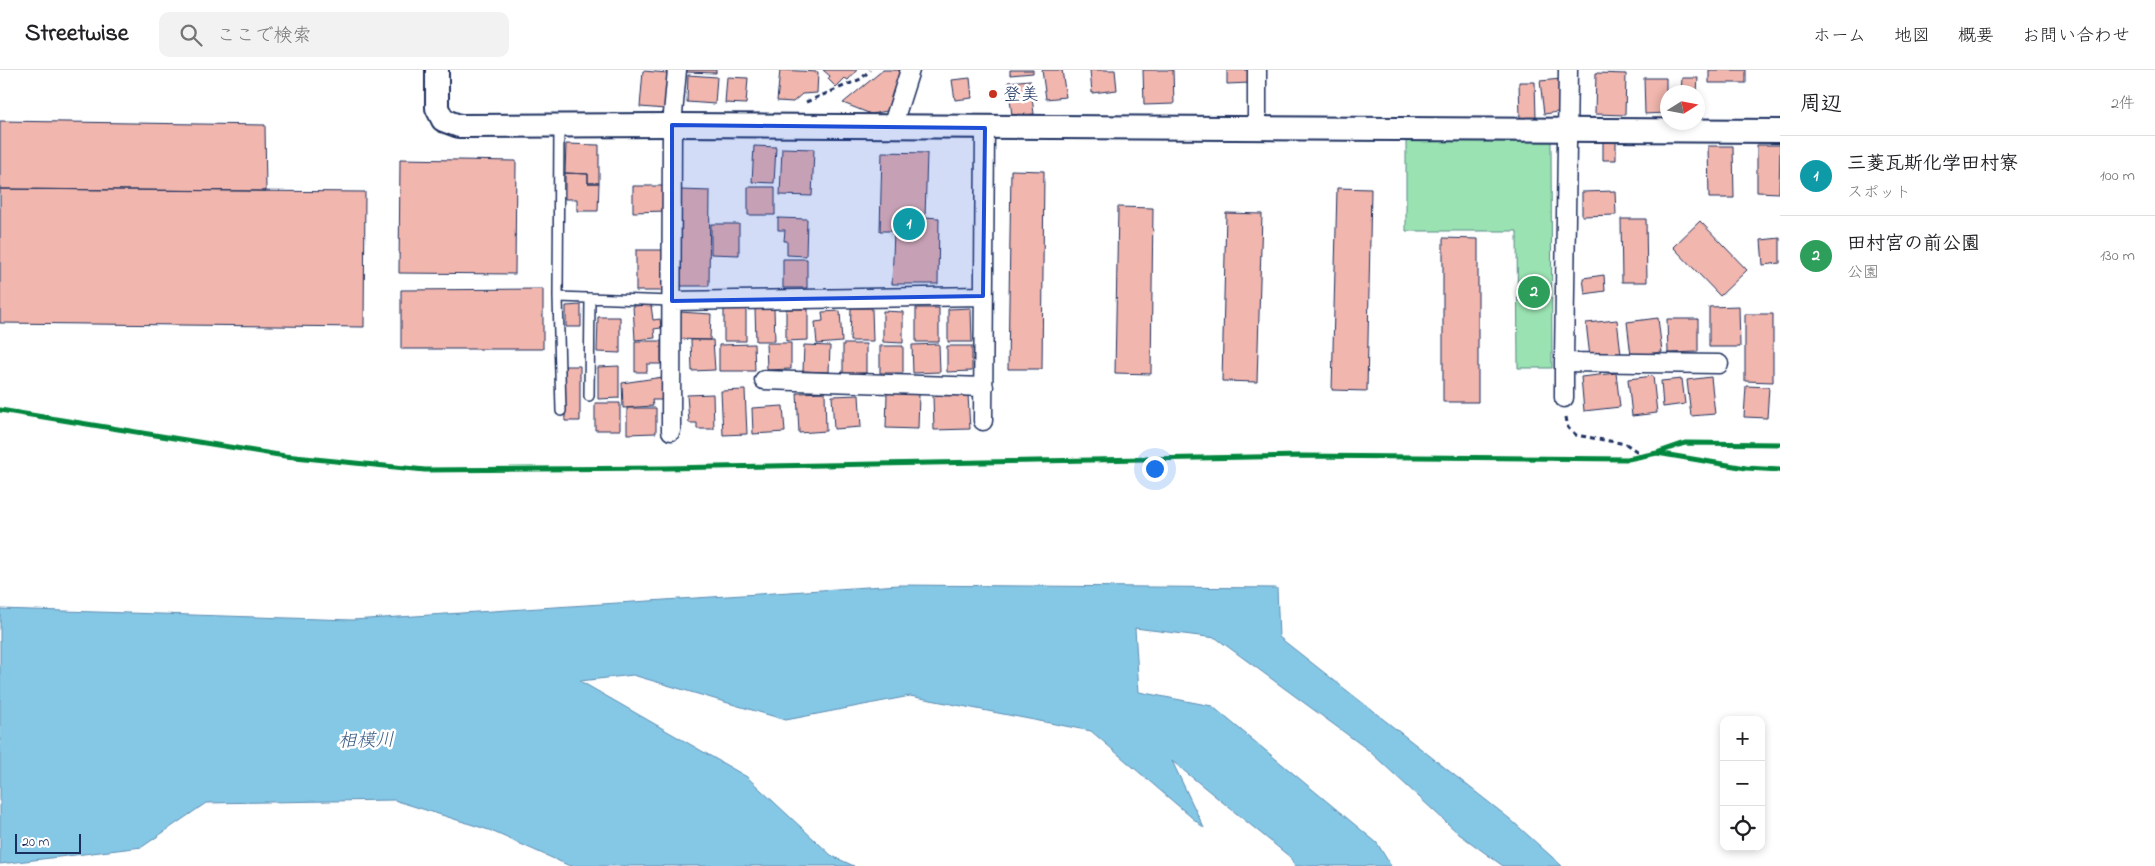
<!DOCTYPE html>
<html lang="ja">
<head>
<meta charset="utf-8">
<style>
	:root { --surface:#fff; --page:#f2f2f2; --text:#202124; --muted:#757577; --line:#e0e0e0; --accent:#c8321e }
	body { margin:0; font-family:"Indie Flower","Klee One",sans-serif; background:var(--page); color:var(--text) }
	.controls { position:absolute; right:15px; bottom:15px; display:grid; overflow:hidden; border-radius:10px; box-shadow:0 2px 8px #0003 }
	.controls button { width:45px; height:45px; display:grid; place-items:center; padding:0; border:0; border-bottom:1px solid var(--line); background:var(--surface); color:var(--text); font:25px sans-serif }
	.compass { position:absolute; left:1660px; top:15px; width:45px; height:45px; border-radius:50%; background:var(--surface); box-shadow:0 2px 8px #0003; rotate:79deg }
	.scale { position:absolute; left:15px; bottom:12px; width:66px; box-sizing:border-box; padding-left:5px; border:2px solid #1b2f5e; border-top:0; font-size:14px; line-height:18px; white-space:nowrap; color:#1b2f5e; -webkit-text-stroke:4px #fff; paint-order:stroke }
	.you { position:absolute; left:1154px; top:398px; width:18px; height:18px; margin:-12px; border:4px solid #fff; border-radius:50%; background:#1a73e8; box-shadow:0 0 0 8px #1a73e833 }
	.badge { display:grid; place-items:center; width:32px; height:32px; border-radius:50%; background:var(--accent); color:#fff; font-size:16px; font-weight:700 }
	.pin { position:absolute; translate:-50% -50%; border:2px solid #fff; box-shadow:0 1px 5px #0006 }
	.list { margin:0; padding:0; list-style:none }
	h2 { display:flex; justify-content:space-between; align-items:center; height:65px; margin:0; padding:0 20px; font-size:21px }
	h2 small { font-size:16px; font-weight:400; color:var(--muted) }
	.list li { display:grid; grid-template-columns:32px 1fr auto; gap:15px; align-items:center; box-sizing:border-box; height:80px; padding:0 20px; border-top:1px solid var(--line) }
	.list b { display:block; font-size:19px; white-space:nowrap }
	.list p { margin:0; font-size:16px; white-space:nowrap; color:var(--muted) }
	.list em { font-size:16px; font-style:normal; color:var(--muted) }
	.icon { flex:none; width:28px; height:28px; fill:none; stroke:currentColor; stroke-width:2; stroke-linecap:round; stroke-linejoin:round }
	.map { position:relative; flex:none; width:1780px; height:796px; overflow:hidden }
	header { display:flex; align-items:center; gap:30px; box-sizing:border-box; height:70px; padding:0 25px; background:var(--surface); border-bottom:1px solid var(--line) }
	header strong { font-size:24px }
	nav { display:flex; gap:28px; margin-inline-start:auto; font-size:18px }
	.search { width:350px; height:45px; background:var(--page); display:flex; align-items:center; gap:12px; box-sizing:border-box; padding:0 18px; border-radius:10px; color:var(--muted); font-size:19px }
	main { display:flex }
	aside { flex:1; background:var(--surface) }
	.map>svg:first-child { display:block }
	.green { fill:#9ae2b1; stroke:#5a8888 }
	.water { fill:#85c8e6; stroke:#5b8bb0 }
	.building { fill:#f1b6ad; stroke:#1b2f5e }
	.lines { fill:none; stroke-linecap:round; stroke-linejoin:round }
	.service-casing { stroke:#1b2f5e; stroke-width:12 }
	.minor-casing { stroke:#1b2f5e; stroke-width:21 }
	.tertiary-casing { stroke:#1b2f5e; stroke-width:26 }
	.path { stroke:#1b2f5e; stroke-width:3; stroke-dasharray:5 4; stroke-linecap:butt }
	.service { stroke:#fff; stroke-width:9 }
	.minor { stroke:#fff; stroke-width:18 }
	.tertiary { stroke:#fff; stroke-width:22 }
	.cycleway-casing { stroke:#fff; stroke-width:8 }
	.cycleway { stroke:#00873e; stroke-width:5 }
	.marked { fill:#1d4ed8; fill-opacity:0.2; stroke:#1d4ed8; stroke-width:4; stroke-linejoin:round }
	.poi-dot { fill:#c8321e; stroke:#fff; stroke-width:2 }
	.labels { text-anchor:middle; stroke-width:5; stroke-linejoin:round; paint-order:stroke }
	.poi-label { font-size:18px; fill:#1b2f5e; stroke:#fff; text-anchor:start }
	.water-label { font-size:19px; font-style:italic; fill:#3b5d87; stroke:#fff }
</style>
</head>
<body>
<header>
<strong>Streetwise</strong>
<div class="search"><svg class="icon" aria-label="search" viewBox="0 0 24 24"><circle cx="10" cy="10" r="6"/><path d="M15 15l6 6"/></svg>ここで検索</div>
<nav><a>ホーム</a><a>地図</a><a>概要</a><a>お問い合わせ</a></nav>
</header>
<main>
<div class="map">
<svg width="1780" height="796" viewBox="0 0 1780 796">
	<rect width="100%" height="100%" fill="#fff"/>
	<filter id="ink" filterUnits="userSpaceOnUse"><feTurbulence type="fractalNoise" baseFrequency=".02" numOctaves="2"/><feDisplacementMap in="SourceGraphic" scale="10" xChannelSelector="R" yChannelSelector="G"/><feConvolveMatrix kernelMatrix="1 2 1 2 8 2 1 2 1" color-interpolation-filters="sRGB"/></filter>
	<g filter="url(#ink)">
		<!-- green -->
		<path class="green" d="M1406,70H1551L1552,298H1518L1517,161H1406Z"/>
		<!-- water -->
		<path class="water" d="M899,515L1277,518L1279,567L1510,749L1562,796H1503L1459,764L1367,679L1216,568L1135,558L1139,622L1212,636L1377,773L1391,796H1295L1290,787L1172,691L1204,758L1091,661L910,626L786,650L633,605L580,611L747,707L832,786L854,796H570L489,760L394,730L206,733L142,777L0,794V539L352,550Z"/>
		<!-- building -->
		<path class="building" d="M685,0H716V3L685,2Z
			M780,0L818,2L817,23L802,24L793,32L777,31Z
			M823,0H857L848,10L845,8L836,17L828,9L830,6Z
			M883,0H901L887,41L871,44L843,33Z
			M1010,0H1033V3L1010,5Z
			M1042,0H1062L1066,27L1046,29Z
			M1090,0H1115L1117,20L1092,23Z
			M1143,0H1173L1174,34L1144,35Z
			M1227,0H1250V13L1227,14Z
			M1709,0H1746V13H1709Z
			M643,1L668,3L665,39L640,37Z
			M1596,3L1626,4L1625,45L1595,44Z
			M688,5L717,7L715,34L687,32Z
			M727,7L748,8L746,34L725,33Z
			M970,8L972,28L955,30L952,10Z
			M1644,8H1666V43L1645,44Z
			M1682,8H1698L1697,22H1681Z
			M1561,9L1565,41L1544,44L1540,11Z
			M1030,10L1034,44L1012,46L1008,12Z
			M1519,12H1535L1536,48H1520Z
			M0,51L265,55L266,121L0,119Z
			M1603,68H1616V90H1603Z
			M566,74L599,75V113H588V104L565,103Z
			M1757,75H1780L1779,123L1757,122Z
			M754,76L776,77L774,113L752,112Z
			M1708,76H1733L1734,128H1709Z
			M782,78L814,79L812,126L780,125Z
			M882,82L927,83L925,147L939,148L938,214H892L894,161H880Z
			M400,89L516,91L515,204L399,203Z
			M1011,100L1044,101L1042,299H1008Z
			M565,103L588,104V113H599L598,141H577V129H565Z
			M633,116H667V141L633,142Z
			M748,117H775V145H748Z
			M1337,118L1371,119L1367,321L1332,320Z
			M0,119L365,122L364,257L0,253Z
			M681,120L710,121L709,216H680Z
			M1615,121L1616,145L1582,146V122Z
			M1118,137L1153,138L1151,304L1115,303Z
			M1226,143L1262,144L1257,312L1222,311Z
			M778,148L807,149L806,186L787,185V171H784L785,160H778Z
			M1621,149H1646L1647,212H1622Z
			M1700,151L1747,200L1720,226L1673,177Z
			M711,154H739V185L711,184Z
			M1443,168L1478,169V332H1443Z
			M1780,168V193L1763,195L1761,170Z
			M636,180H664L663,221H636Z
			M783,189H807V218H783Z
			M1604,205L1605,221L1585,224L1583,208Z
			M543,219V279H401V220Z
			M581,235V257H566V236Z
			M651,235L653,250L660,249L661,258L654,259L655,268L635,270L633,236Z
			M1739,236L1740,277H1709V237Z
			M724,237H746V271H724Z
			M774,238L775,271H756L755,239Z
			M851,238H872L873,271H850Z
			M916,238H939V272H916Z
			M971,238L972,272H948V239Z
			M786,239H808V270L786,271Z
			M840,241L842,272L817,274L815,252L823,251L822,242Z
			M883,241L903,242V273L883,272Z
			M679,242L711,244L710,270L678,269Z
			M1745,244H1773V312L1745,311Z
			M598,247H620V283L597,282Z
			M1658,248L1662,282L1631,286L1627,252Z
			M1667,249H1698V282L1668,283Z
			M1617,250L1621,284L1590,287L1586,253Z
			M691,270H713L715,300L692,301Z
			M635,271H661V294H647V302H635Z
			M766,273H791V299L767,300Z
			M754,274L755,301H719V275Z
			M843,274H866V303L843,304Z
			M939,274L940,302L913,303L912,275Z
			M804,275L830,276L829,302L803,301Z
			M880,276H903V303H880Z
			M947,276H972V301L947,302Z
			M565,296H580V351H565Z
			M619,296V328L598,329V297Z
			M1616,303L1620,337L1584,341L1581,307Z
			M1653,306L1657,343L1632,346L1628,309Z
			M663,307L666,330H652L653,336L623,338L622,313Z
			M1711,307L1715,344L1691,346L1687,310Z
			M1682,309L1685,334L1663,337L1661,311Z
			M1746,316L1769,317L1767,348L1744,347Z
			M745,320L747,364L723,365L721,321Z
			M825,322L826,361L799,363L797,323Z
			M887,323L919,324L918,359L886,358Z
			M713,324L714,359H697V353H689L687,325Z
			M859,325L861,357L834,359L832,326Z
			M968,325L970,359L934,360L933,326Z
			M595,333H620V360H595Z
			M783,336L785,362L753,364L752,338Z
			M627,338H656V363L627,364Z"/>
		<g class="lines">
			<defs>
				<path id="service" d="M559,55L558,227L561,341
					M558,227L672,231
					M589,326L590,228"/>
				<path id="minor" d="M1568,0L1564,292L1719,294
					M892,57L910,0
					M1257,58V0
					M672,231L983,226
					M764,310L984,317
					M1564,328V292
					M983,351L985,58
					M671,361L672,55L677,0"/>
				<path id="tertiary" d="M437,0V38L443,50L459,56L672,55L1780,61"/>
			</defs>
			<!-- service casing -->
			<use href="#service" class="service-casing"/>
			<!-- minor casing -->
			<use href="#minor" class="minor-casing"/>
			<!-- tertiary casing -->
			<use href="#tertiary" class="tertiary-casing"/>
			<!-- path -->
			<path class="path" d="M806,32L861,9L870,0
				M1566,347L1568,358L1576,365L1626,374L1644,386"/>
			<!-- service -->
			<use href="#service" class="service"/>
			<!-- minor -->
			<use href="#minor" class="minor"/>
			<!-- tertiary -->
			<use href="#tertiary" class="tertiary"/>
			<defs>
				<path id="cycleway" d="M0,340L285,386L425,400L665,398L1301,386L1628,389L1657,383L1746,398L1780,400
					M1659,382L1685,373L1780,374"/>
			</defs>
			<!-- cycleway casing -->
			<use href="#cycleway" class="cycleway-casing"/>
			<!-- cycleway -->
			<use href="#cycleway" class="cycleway"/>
		</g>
	</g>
	<!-- marked area -->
	<path class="marked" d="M672,55L985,58L983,226L672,231Z"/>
	<!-- markers -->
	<circle class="poi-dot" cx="993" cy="24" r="5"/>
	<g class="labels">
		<!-- poi labels -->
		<g class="poi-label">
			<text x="1003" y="30">登美</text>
		</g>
		<!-- water labels -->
		<g class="water-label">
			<text transform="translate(366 669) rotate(-1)" y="7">相模川</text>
		</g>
	</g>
</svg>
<div class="controls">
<button>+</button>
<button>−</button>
<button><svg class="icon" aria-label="locate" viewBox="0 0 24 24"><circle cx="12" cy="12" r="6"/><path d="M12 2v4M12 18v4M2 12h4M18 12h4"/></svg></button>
</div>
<svg class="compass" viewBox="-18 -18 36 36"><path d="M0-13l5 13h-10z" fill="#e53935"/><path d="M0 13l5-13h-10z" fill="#757577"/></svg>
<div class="scale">20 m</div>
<div class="you"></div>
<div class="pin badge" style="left:909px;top:154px;background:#0f9aa8">1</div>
<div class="pin badge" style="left:1534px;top:222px;background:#2e9e5b">2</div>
</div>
<aside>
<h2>周辺<small>2件</small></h2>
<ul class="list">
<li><span class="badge" style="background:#0f9aa8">1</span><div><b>三菱瓦斯化学田村寮</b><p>スポット</p></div><em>100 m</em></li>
<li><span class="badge" style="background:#2e9e5b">2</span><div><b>田村宮の前公園</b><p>公園</p></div><em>130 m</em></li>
</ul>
</aside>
</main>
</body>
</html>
